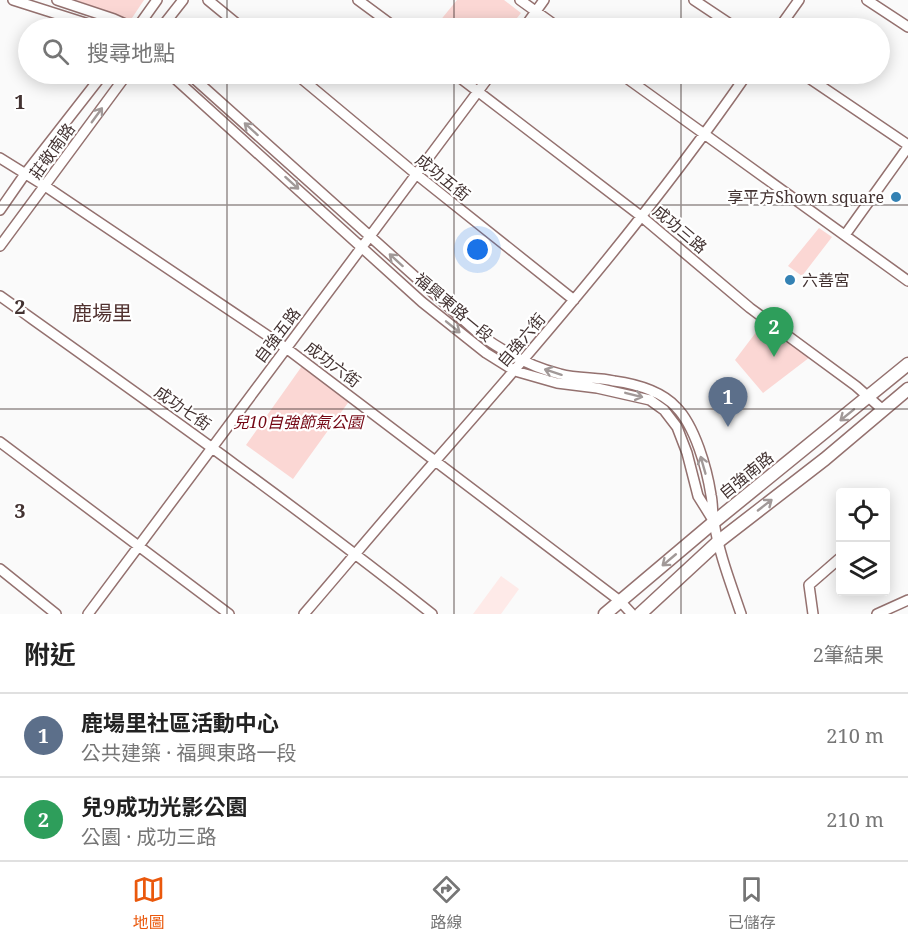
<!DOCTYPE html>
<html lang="zh-TW">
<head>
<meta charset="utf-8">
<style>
	:root { --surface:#fff; --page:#f6f6f6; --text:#222; --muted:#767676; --line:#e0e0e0; --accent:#ea580c }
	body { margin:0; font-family:"Noto Serif","Noto Sans TC",serif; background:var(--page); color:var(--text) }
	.controls { position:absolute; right:18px; bottom:18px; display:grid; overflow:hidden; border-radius:6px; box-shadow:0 3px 15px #0003 }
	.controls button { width:54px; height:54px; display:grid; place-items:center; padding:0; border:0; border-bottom:2px solid var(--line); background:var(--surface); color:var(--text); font:30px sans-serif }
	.you { position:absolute; left:478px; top:250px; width:21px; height:21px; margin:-15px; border:4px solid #fff; border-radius:50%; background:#1a73e8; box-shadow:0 0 0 9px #1a73e833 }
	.badge { display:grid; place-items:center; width:39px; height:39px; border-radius:50%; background:var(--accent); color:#fff; font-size:20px; font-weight:700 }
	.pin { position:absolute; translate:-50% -50px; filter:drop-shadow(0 2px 3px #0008) }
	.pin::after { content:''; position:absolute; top:32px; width:21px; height:18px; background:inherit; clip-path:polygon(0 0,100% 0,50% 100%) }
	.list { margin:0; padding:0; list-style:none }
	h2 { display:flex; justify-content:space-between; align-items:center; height:78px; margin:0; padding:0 24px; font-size:26px }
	h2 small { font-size:20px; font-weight:400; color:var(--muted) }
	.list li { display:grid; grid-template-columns:39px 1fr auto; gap:18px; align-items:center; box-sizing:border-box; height:84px; padding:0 24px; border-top:2px solid var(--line) }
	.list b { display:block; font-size:22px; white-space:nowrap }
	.list p { margin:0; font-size:20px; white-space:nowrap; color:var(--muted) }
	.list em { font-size:20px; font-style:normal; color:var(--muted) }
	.icon { flex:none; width:33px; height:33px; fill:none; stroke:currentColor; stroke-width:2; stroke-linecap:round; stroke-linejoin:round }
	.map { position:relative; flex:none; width:908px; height:614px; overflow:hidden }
	.search { position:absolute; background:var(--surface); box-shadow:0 3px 15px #0003; left:18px; right:18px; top:18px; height:66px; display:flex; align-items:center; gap:15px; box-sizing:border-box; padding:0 21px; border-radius:33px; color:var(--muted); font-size:22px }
	.sheet { height:246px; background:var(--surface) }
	nav { display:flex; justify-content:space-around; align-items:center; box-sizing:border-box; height:84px; border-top:2px solid var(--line); background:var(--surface); font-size:16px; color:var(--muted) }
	nav a { display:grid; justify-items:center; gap:3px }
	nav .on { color:var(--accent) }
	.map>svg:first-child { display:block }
	.built { fill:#feeae8 }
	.green { fill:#fbd7d4 }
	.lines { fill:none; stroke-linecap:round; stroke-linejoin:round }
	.minor-casing { stroke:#94716f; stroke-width:12 }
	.major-casing { stroke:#94716f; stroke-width:15 }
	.minor { stroke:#fff; stroke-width:9 }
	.major { stroke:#fff; stroke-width:12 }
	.oneway { stroke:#a19998 }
	.grid { fill:none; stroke:#433332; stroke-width:1.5; stroke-opacity:0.55 }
	.poi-dot { fill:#3482b4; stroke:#fff; stroke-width:2 }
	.labels { text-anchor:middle; stroke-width:4.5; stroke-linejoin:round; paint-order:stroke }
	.street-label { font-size:16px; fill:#433332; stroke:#fff }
	.poi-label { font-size:16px; fill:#433332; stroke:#fff; text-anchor:end }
	.park-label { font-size:16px; font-style:italic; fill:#730613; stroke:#fff }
	.quarter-label { font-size:20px; fill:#50312f; stroke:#fff }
	.grid-label { font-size:20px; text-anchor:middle; font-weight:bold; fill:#433332; stroke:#fff; stroke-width:4.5; stroke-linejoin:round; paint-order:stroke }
</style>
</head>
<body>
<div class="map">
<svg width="908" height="614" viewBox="0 0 908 614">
	<rect width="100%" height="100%" fill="#fafafa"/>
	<!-- built -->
	<path class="built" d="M501,576L519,589L501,614H473Z"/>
	<!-- green -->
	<path class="green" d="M76,0H144L130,21Z
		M457,0H504L521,13L509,28H434Z
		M819,228L832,237L802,276L788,266Z
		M766,319L814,354L763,393L735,360Z
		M302,366L350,400L293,479L246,445Z"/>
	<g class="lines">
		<defs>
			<path id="minor" d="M13,0L101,28
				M57,0L114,19L134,28
				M208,0L242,28
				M358,0L396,28
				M520,0L559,28
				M694,0L736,28
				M867,0L908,27
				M137,28L157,0
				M161,28L183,0
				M524,28L544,0
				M779,28L799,0
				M170,74L422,302L486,353L515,371L557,383L597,388L650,400L664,410L677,427L687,453L698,496L713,520
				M189,74L479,334C504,352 530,367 560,374C578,379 597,377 614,381C636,384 661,391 676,407C695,426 707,469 711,495C713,504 712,513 714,522C719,554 731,584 741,614
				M296,74L416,174L574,300
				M455,74L642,217L750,308L856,386L883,410
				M621,74L908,281
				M803,74L908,145
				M0,158L45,186L286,348L620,601L632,614
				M0,210L25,174L103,74
				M845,235L908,147
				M0,246L127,74
				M0,296C146,400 292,503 432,614
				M0,442L229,614
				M0,569L56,614
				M88,614L491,74
				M304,614C348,563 392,510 437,459C546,335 653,210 747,74
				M813,614L809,585L840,558
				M877,614L908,600"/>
			<path id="major" d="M605,614L714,522L908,364
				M640,614L719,541L825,459L908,389"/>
		</defs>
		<!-- minor casing -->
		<use href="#minor" class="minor-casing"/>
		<!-- major casing -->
		<use href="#major" class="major-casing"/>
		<!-- minor -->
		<use href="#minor" class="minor"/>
		<!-- major -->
		<use href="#major" class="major"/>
	</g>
	<!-- one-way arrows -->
	<defs><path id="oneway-shaft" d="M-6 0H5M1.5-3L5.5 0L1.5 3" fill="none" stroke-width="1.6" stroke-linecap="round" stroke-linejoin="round" transform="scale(1.5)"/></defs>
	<g class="oneway">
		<use href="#oneway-shaft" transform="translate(97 115) rotate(-54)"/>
		<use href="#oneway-shaft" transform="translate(251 129) rotate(-138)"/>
		<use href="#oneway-shaft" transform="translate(292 183) rotate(42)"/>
		<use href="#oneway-shaft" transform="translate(396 260) rotate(-138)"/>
		<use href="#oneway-shaft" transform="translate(453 327) rotate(39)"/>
		<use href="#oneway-shaft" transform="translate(553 372) rotate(-162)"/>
		<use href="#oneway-shaft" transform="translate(634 395) rotate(14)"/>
		<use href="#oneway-shaft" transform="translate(847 415) rotate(141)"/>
		<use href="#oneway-shaft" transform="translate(703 465) rotate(-106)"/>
		<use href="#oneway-shaft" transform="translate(765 505) rotate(-38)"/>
		<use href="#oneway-shaft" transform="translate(669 560) rotate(140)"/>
	</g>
	<!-- grid -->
	<path class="grid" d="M227,0V28M454,0V28M681,0V28M227,74V614M454,74V614M681,74V614M0,205H908M0,409H908"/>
	<!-- markers -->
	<g class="poi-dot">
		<circle cx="896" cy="197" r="6"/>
		<circle cx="790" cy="280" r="6"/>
	</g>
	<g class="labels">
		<!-- street labels -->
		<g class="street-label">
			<text transform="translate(52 151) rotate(-54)" y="6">莊敬南路</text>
			<text transform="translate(443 177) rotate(39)" y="6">成功五街</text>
			<text transform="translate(680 229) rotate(40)" y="6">成功三路</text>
			<text transform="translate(454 307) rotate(40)" y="6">福興東路一段</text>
			<text transform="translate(277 335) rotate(-53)" y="6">自強五路</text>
			<text transform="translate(521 340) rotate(-50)" y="6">自強六街</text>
			<text transform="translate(333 364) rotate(37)" y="6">成功六街</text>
			<text transform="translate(183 408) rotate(35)" y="6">成功七街</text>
			<text transform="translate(746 475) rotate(-39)" y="6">自強南路</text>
		</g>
		<!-- poi labels -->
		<g class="poi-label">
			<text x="884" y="203">享平方Shown square</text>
			<text x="802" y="286" text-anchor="start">六善宮</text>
		</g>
		<!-- park labels -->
		<g class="park-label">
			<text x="298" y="428">兒10自強節氣公園</text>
		</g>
		<!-- quarter labels -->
		<g class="quarter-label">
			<text x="102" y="320">鹿場里</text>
		</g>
	</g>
	<g class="grid-label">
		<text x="20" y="109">1</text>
		<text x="20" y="314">2</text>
		<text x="20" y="518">3</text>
	</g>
</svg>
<div class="controls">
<button><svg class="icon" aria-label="locate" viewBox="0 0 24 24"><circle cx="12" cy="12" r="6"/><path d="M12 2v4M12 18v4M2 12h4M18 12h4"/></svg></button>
<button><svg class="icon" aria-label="layers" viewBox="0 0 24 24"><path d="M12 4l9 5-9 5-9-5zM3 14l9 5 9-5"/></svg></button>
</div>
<div class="you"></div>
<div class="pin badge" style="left:728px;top:427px;background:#5c6f8a">1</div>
<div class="pin badge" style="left:774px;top:357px;background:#2e9e5b">2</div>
<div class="search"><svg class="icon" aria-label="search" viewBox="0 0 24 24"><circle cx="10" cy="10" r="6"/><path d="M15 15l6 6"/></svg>搜尋地點</div>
</div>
<section class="sheet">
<h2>附近<small>2筆結果</small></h2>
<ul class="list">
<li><span class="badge" style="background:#5c6f8a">1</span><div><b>鹿場里社區活動中心</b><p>公共建築 · 福興東路一段</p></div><em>210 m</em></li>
<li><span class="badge" style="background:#2e9e5b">2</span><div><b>兒9成功光影公園</b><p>公園 · 成功三路</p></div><em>210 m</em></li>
</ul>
</section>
<nav>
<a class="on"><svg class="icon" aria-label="map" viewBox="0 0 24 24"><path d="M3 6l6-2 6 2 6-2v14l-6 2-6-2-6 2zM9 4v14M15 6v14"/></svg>地圖</a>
<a><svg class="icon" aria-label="directions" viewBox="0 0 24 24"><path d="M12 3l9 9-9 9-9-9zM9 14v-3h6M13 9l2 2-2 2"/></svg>路線</a>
<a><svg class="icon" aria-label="saved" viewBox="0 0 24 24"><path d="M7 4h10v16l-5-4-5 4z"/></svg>已儲存</a>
</nav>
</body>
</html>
